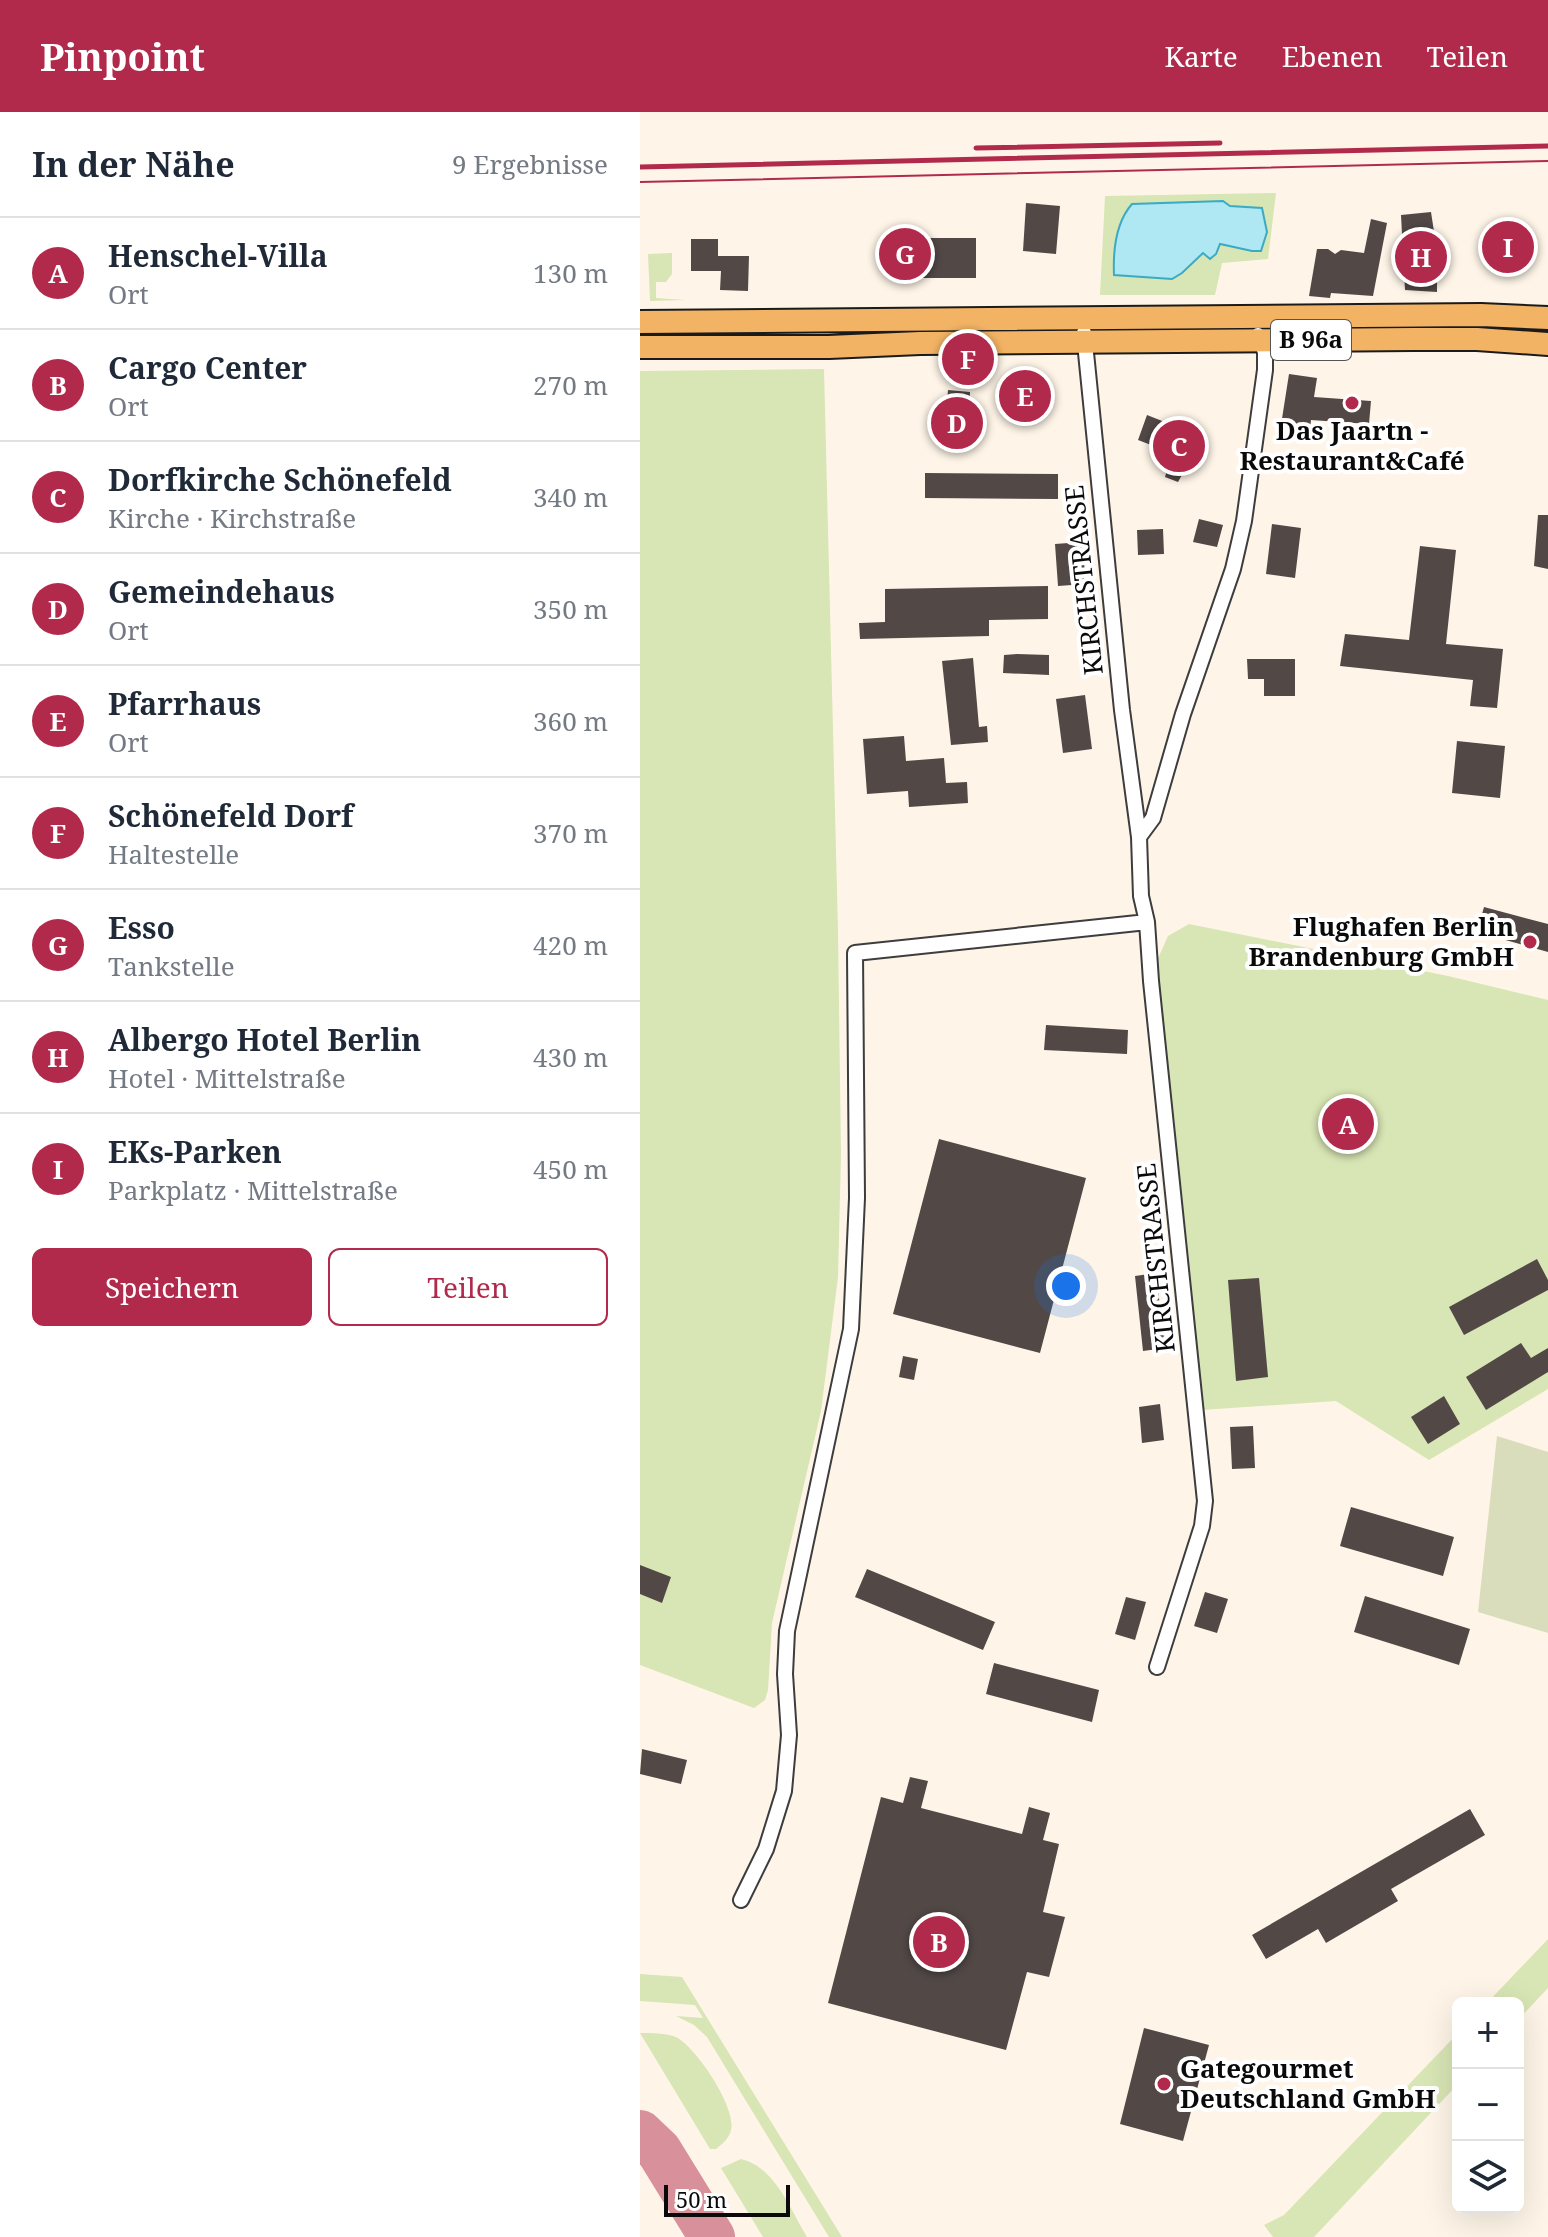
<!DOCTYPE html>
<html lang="de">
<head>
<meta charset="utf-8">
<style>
	:root { --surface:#fff; --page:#f2f2f3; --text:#1f2937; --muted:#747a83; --line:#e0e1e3; --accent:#b12a4c }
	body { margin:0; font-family:"Noto Serif",serif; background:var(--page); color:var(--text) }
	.controls { position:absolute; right:24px; bottom:24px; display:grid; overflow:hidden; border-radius:12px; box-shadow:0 8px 32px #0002 }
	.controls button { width:72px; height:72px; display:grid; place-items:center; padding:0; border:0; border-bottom:2px solid var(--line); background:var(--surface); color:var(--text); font:40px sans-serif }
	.scale { position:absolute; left:24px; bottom:20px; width:126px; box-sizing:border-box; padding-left:8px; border:4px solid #0a0a0a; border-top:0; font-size:22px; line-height:28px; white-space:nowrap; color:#0a0a0a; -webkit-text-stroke:6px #fff; paint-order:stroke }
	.you { position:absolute; left:426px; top:1174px; width:28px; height:28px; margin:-20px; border:6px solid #fff; border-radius:50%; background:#1a73e8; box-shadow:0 0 0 12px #1a73e833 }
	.badge { display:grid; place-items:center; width:52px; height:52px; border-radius:50%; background:var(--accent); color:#fff; font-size:26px; font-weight:700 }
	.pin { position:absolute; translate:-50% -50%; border:4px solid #fff; box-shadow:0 2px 8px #0006 }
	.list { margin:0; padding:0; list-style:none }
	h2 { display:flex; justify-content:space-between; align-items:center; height:104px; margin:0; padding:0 32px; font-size:34px }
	h2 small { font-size:26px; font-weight:400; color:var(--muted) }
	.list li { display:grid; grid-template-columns:52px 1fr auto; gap:24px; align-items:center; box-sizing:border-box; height:112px; padding:0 32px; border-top:2px solid var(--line) }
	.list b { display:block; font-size:30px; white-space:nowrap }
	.list p { margin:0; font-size:26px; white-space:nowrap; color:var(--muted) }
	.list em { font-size:26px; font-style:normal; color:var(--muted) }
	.actions { display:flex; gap:16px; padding:24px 32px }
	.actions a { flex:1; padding:18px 0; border:2px solid var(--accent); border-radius:12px; text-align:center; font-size:28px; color:var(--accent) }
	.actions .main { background:var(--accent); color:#fff }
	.icon { flex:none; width:44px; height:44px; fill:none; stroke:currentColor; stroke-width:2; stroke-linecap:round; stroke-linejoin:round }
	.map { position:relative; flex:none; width:908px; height:2125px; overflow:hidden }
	header { display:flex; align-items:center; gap:48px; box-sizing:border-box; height:112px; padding:0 40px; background:var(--accent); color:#fff }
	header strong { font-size:38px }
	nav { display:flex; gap:44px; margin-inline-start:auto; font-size:28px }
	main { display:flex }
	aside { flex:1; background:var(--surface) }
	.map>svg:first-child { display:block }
	.green { fill:#d8e5b4 }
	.cemetery { fill:#d9ddbc }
	.water { fill:#afe7f2; stroke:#3aaac5; stroke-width:2 }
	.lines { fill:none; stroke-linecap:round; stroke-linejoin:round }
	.taxiway { stroke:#d8909a; stroke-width:46 }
	.building { fill:#524947 }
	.minor-casing { stroke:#3d3d3d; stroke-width:18 }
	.primary-casing { stroke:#1b1b1b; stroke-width:26 }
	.minor { stroke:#fff; stroke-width:14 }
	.primary { stroke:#f2b364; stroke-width:22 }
	.tram { stroke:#b12a4c; stroke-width:2 }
	.rail { stroke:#b12a4c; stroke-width:5 }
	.poi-dot { fill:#b12a4c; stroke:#fff; stroke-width:3 }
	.labels { text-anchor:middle; stroke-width:8; stroke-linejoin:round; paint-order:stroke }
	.shield { fill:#fff; stroke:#545454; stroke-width:2 }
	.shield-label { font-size:24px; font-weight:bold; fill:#0a0a0a }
	.poi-label { font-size:26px; font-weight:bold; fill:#0a0a0a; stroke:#fff }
	.street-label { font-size:26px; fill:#0a0a0a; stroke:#fff }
</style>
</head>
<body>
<header>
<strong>Pinpoint</strong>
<nav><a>Karte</a><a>Ebenen</a><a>Teilen</a></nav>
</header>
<main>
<aside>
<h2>In der Nähe<small>9 Ergebnisse</small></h2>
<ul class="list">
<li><span class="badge">A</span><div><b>Henschel-Villa</b><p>Ort</p></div><em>130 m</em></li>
<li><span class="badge">B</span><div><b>Cargo Center</b><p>Ort</p></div><em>270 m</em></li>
<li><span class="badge">C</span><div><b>Dorfkirche Schönefeld</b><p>Kirche · Kirchstraße</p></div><em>340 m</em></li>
<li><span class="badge">D</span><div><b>Gemeindehaus</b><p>Ort</p></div><em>350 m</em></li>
<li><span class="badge">E</span><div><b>Pfarrhaus</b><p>Ort</p></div><em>360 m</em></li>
<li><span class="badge">F</span><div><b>Schönefeld Dorf</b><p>Haltestelle</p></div><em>370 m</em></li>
<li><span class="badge">G</span><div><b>Esso</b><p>Tankstelle</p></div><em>420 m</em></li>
<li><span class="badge">H</span><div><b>Albergo Hotel Berlin</b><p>Hotel · Mittelstraße</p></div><em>430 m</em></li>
<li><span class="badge">I</span><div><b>EKs-Parken</b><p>Parkplatz · Mittelstraße</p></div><em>450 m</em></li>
</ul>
<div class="actions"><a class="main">Speichern</a><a>Teilen</a></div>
</aside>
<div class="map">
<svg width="908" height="2125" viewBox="0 0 908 2125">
	<rect width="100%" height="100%" fill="#fef5e8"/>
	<!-- green -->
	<path class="green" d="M636,81L628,147L582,151L575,183H460L465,84Z
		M32,141V162L26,170H16V186L46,188L10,189L8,142Z
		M184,257L198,819L201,1043L198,1165L181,1299L132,1511L128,1578L125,1588L114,1596L0,1553V259Z
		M549,812L808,864L908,888V1277L789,1348L696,1289L561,1298L516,851L528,824Z
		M908,1827V1876L878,1908V1891H847Z
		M0,1862L42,1865L202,2125H189L67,1925L54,1913L36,1904L63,1906L55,1893L0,1889Z
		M0,1921C9,1921 27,1921 36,1925C56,1935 97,1996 91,2018C89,2027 82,2032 76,2037H70Z
		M818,1921V1972L674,2125H633L624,2113L644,2103Z
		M101,2047C135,2055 150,2097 167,2125H123L81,2056Z"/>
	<!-- cemetery -->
	<path class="cemetery" d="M857,1324L908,1340V1521L838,1500Z"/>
	<!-- water -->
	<path class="water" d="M583,89L590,94L622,96L627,120L621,139H612L580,132L576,142L570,147L563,141L542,161L532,167L474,163C473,139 476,110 492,92Z"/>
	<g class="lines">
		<!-- taxiway -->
		<path class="taxiway" d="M0,2021L19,2039L72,2125"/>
	</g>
	<!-- building -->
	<path class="building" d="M386,91L420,94L416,142L383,139Z
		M791,100L797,139V180L765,178L761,103Z
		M731,107L747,111L733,184L691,181L690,186L669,184L677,137H688L695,142L701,138L724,141Z
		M249,118H281L282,126H336V166H250Z
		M51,127H78V144H109L108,179L80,178L81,159H51Z
		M649,262L677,266L674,285L731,289L729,312L671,308L670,317L641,313Z
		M374,263L404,264L402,295L367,293V275H374Z
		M308,278L330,280L328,327L304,326Z
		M507,303L540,316L544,306L551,308L549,321L557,324L565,334L559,341H546L543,361L538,370L525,365L532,341L498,328Z
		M285,361L418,362V387L285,386Z
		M898,403H908V457L894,454Z
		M559,407L583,413L577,435L553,430Z
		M632,412L661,416L655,466L626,462Z
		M523,417L524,442L498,443L497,418Z
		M442,430L446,472L418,474L415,432Z
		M780,434L816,438L806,532L863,537L857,596L830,594L833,568L700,554L705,522L769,528Z
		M408,474V507L349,508V524L220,527L219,511L245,510V477Z
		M377,542L409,543V563L363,561L364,543Z
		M333,546L339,615L347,614L348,630L311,633L302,549Z
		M607,547H655V584H624V567H608Z
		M445,583L452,637L423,641L416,587Z
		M264,624L266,649L304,646L306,671L327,670L328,691L269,695L268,679L227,682L223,627Z
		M817,629L865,634L860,686L812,681Z
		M844,795L908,812V840L837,820Z
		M406,913L488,918L487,942L404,938Z
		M731,996L733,1025L685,1028L683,999Z
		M299,1027L446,1066L400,1241L253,1202Z
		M897,1147L908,1168V1178L824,1223L809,1195Z
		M516,1161L525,1236L503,1239L495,1164Z
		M619,1166L628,1265L596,1269L588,1168Z
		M881,1231L891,1246L908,1236V1260L846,1298L826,1265Z
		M263,1244L278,1247L274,1268L259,1265Z
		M804,1284L820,1312L788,1332L771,1305Z
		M520,1292L524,1328L502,1331L499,1295Z
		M613,1314L615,1356L592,1357L590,1315Z
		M711,1395L814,1425L803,1464L700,1434Z
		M0,1453L31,1465L22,1491L0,1482Z
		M227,1457L355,1510L343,1538L215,1485Z
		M565,1480L588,1487L577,1521L554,1514Z
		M725,1484L830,1517L819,1553L714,1520Z
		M486,1485L506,1490L495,1528L475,1522Z
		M354,1551L459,1578L452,1610L346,1582Z
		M2,1637L47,1648L41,1672L0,1662Z
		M270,1665L288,1669L281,1696L382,1722L389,1695L410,1701L403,1728L419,1732L403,1800L425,1805L409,1865L387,1860L366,1938L188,1891L241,1685L263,1691Z
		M830,1697L845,1723L751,1777L758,1789L686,1831L678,1817L626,1847L612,1823Z
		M504,1916L569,1933L543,2029L480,2012Z"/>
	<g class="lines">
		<defs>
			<path id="minor" d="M444,221L482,598L499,725L501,784L507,810L511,869L565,1389L562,1414L517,1555
				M499,725L513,706L543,602L593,457L604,409L625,258V240L618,223
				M101,1788L126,1737L144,1679L149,1623L145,1562L147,1519L211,1217L217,1086L215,841L507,810"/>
			<path id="primary" d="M0,210L841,203L908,206
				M0,235H189L280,231L773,227H837L908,232"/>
		</defs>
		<!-- minor casing -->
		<use href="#minor" class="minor-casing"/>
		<!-- primary casing -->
		<use href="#primary" class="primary-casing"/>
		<!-- minor -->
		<use href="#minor" class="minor"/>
		<!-- primary -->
		<use href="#primary" class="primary"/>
		<!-- tram -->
		<path class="tram" d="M0,70L908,49"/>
		<!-- rail -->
		<path class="rail" d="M336,36L580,31
			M0,55L908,34"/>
	</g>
	<!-- markers -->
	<g class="poi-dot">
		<circle cx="712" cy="291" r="8"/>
		<circle cx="890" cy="830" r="8"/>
		<circle cx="524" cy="1972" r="8"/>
	</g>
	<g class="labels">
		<!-- shield labels -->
		<rect class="shield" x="631" y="208" width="80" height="40" rx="6"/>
		<g class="shield-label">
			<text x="671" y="236">B 96a</text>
		</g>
		<!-- poi labels -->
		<g class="poi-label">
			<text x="712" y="328">Das Jaartn -<tspan x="712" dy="30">Restaurant&amp;Café</tspan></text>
			<text x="874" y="824" text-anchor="end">Flughafen Berlin<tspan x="874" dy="30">Brandenburg GmbH</tspan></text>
			<text x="540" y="1966" text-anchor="start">Gategourmet<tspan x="540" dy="30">Deutschland GmbH</tspan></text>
		</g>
		<!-- street labels -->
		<g class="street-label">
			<text transform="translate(444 468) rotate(-96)" y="9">KIRCHSTRASSE</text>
			<text transform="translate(516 1146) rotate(-96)" y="9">KIRCHSTRASSE</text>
		</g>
	</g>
</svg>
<div class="controls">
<button>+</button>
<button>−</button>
<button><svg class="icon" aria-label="layers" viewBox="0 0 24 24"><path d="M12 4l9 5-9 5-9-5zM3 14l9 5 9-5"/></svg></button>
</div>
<div class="scale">50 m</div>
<div class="you"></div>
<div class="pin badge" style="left:708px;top:1012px">A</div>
<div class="pin badge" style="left:299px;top:1830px">B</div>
<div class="pin badge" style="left:539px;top:334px">C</div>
<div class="pin badge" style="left:317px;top:311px">D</div>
<div class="pin badge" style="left:385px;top:284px">E</div>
<div class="pin badge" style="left:328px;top:247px">F</div>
<div class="pin badge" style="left:265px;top:142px">G</div>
<div class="pin badge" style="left:781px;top:145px">H</div>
<div class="pin badge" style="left:868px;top:135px">I</div>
</div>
</main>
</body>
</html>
